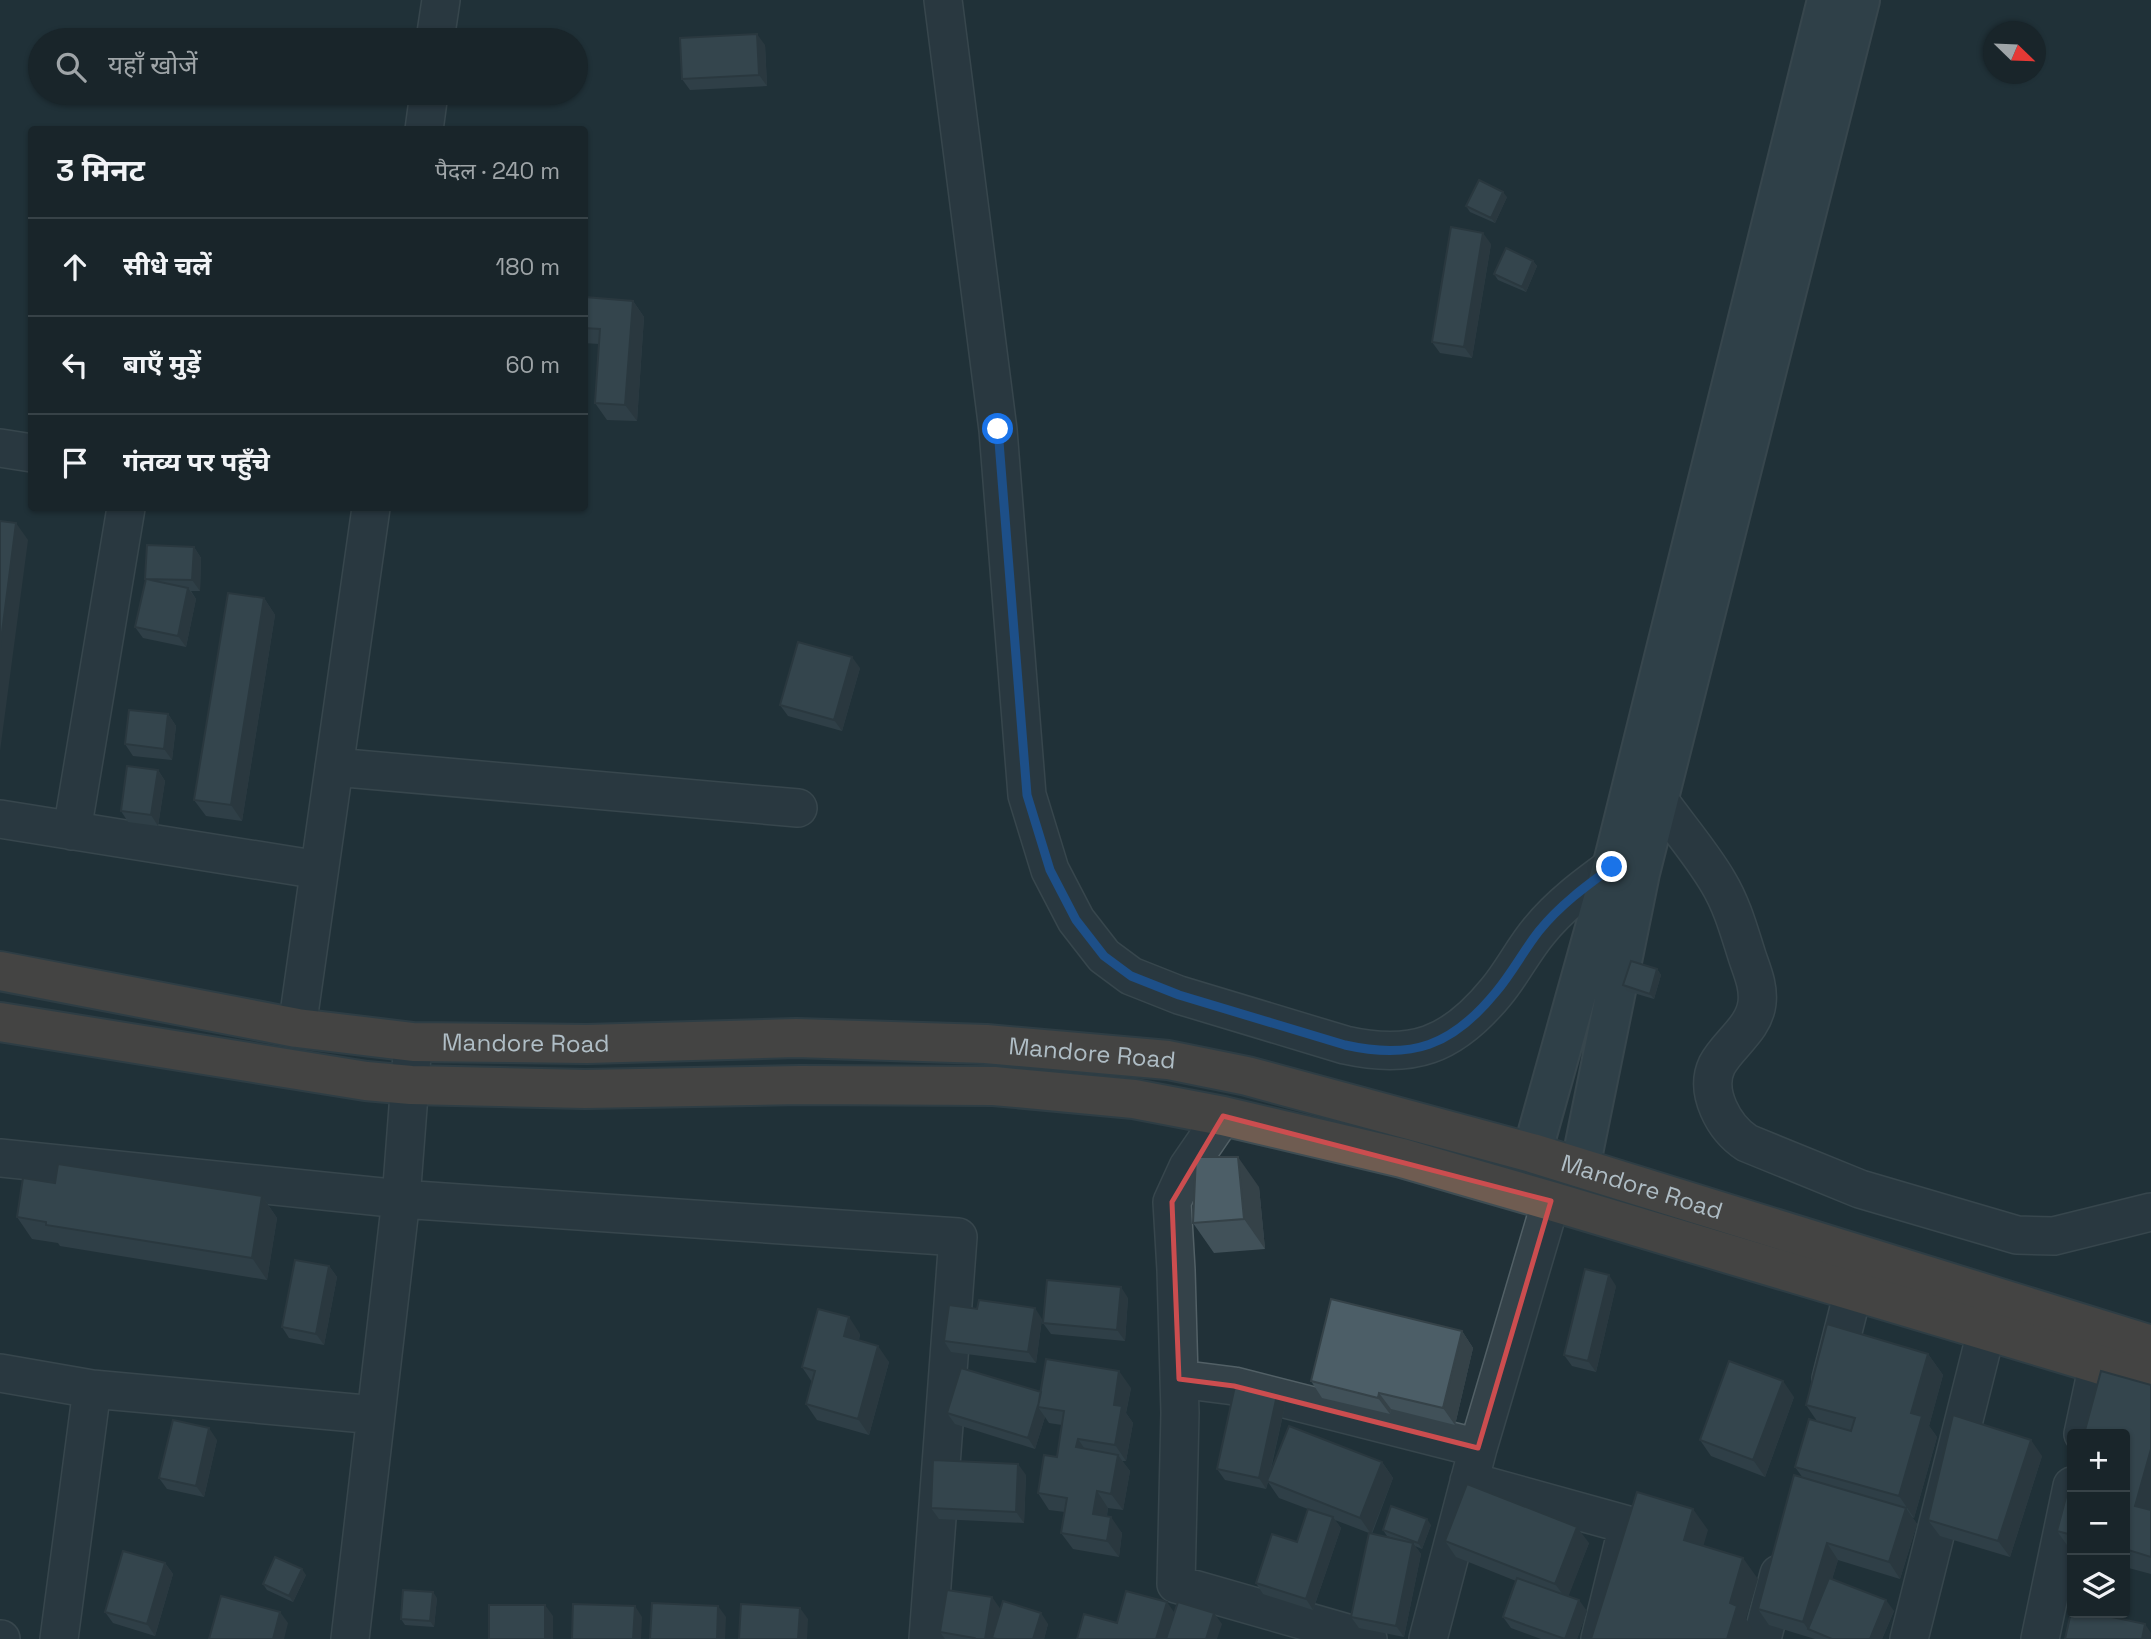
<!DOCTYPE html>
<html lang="hi">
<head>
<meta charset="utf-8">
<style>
	:root { --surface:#19252a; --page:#222d32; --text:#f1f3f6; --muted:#9fa5a8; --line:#374247 }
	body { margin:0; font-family:"Space Grotesk","Noto Sans Devanagari",sans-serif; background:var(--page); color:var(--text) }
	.controls { position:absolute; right:21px; bottom:21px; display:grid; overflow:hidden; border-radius:7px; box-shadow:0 2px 5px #0004 }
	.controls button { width:63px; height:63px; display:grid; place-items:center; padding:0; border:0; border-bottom:2px solid var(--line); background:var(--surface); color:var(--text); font:35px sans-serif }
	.compass { position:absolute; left:1983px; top:21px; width:63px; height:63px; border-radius:50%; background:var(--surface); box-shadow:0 2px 5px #0004; rotate:113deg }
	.stop { position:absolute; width:21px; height:21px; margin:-16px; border:5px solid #1a73e8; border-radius:50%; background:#fff }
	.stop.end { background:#1a73e8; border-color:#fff; box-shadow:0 2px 7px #0008 }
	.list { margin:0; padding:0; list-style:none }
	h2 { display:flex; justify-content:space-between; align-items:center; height:91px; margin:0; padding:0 28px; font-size:30px }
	h2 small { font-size:23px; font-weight:400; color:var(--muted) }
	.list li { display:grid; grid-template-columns:46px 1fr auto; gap:21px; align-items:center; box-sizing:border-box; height:98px; padding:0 28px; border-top:2px solid var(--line) }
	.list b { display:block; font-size:26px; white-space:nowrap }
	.list em { font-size:23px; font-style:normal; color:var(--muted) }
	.icon { flex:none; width:38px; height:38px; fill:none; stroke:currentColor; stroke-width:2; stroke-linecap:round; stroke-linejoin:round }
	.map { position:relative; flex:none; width:2151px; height:1639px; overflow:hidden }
	.search { position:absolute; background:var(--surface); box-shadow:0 2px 5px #0004; left:28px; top:28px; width:560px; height:77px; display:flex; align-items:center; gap:18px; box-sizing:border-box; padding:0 24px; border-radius:38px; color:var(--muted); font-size:26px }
	.panel { position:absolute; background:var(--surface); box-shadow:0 2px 5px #0004; left:28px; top:126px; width:560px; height:385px; border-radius:7px }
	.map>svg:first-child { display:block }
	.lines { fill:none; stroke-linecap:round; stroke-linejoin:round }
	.street-casing { stroke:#526066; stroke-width:40 }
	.secondary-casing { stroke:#526066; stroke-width:42 }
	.highway-casing { stroke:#3f4d53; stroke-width:42 }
	.street { stroke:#344249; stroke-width:37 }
	.secondary { stroke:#42525c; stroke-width:38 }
	.highway { stroke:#6f5c51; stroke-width:38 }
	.wall { fill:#415159 }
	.shaded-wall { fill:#354248 }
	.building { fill:#4c5e67; stroke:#354248; stroke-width:2 }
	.route { stroke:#1a73e8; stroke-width:9 }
	.marked { fill:none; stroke:#cc4d4f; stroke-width:5; stroke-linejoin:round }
	.labels { text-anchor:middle; stroke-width:6; stroke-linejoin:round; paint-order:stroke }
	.street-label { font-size:24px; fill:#afbdc5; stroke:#1a272d }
</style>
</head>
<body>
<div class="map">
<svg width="2151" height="1639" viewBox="0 0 2151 1639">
	<rect width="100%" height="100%" fill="#213138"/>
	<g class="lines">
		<defs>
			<path id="street" d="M943,0L998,430L1027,795L1050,870L1076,920L1104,956L1131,976L1179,995L1345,1045C1412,1060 1452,1046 1496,992C1512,973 1523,950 1539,931C1560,905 1586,886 1612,867
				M435,40L441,0
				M424,130L429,93
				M0,448L32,453
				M334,767L798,808
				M1659,800C1678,827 1701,853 1718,882C1732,905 1739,931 1747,956C1752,971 1759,986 1757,1003C1754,1029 1728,1044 1717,1065C1704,1092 1724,1128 1747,1143L1860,1189L2017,1235L2054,1236L2151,1212
				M0,819L319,870
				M72,831L126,508
				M297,1028L371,508
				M1223,1116L1188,1167L1172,1202L1176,1270L1180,1413L1176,1584L1368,1639
				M0,1158L401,1199L958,1237L928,1639
				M0,1373L92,1389L376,1415
				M1179,1379L1234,1386L1478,1448
				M1831,1379L1853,1292
				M2083,1434L2098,1364
				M1469,1481L1628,1525L1600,1639
				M0,1639H1
				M59,1639L92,1389
				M350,1639L401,1199L413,1042
				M1428,1639L1478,1448L1551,1201
				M1762,1639L1779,1574
				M1909,1639L1986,1332
				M2040,1639L2072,1486"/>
			<path id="secondary" d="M1532,1153L1612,867L1827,0
				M1580,1168L1640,873L1860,0"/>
			<g id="highway">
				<path id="s1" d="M0,971L297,1028L413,1042L587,1044L796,1038L986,1044L1168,1060L1247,1076L1532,1153L2151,1345"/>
				<path d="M0,1022L366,1081L411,1085L585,1089L800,1085L994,1086L1134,1099L1223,1116L1402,1158L1551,1201L2098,1364L2151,1382"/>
			</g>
		</defs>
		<!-- street casing -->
		<use href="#street" class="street-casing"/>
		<!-- secondary casing -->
		<use href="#secondary" class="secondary-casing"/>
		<!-- highway casing -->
		<use href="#highway" class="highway-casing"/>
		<!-- street -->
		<use href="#street" class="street"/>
		<!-- secondary -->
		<use href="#secondary" class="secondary"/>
		<!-- highway -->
		<use href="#highway" class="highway"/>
	</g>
	<!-- wall -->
	<path class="wall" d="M765,45L767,86L690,90L682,79Z
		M1507,197L1495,223L1470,212L1466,206Z
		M1491,244L1472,358L1440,353L1432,342Z
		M1533,261L1537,266L1526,292L1498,280L1494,274Z
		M584,297L633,301L644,317L637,421L607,420L595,403L599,344L584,343Z
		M194,547L201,558L200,591H191L196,599L186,647L143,638L135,627L146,580L145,579Z
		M264,598L275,615L242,821L206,816L194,800Z
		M860,668L842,731L788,716L780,705Z
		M168,714L176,726L172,760L133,756L125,744Z
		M158,770L165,781L158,826L128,822L121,811Z
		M1657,969L1661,975L1654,999L1627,991L1623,985Z
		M55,1183L262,1196L277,1218L267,1280L60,1246L58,1243L32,1239L17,1217Z
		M1259,1187L1265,1249L1214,1253L1193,1223Z
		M329,1266L337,1277L324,1345L289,1338L282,1327Z
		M1616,1286L1596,1372L1572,1366L1564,1355Z
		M1128,1298L1125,1341L1051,1334L1043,1323Z
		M1042,1319L1036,1363L951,1352L944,1341Z
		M1462,1331L1473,1348L1455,1425L1391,1409L1390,1414L1322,1398L1311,1381Z
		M860,1334L859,1340L889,1362L869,1435L817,1420L806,1404L812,1382L802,1367Z
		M1928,1354L1943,1375L1929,1426L1937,1437L1914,1518L1912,1517L1917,1524L1900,1579L1838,1560L1832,1579L1894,1611L1882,1639H1815L1769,1625L1758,1609L1803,1478L1795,1467L1817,1421L1806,1405Z
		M2151,1385V1574L2125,1567V1434Z
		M1131,1388L1126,1413L1133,1423L1126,1461H1122L1130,1471L1123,1510L1108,1508L1107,1516L1122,1533L1119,1557L1073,1549L1061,1533L1065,1512L1049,1510L1038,1493L1057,1457L1062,1425L1049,1423L1045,1417L1035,1449L955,1424L947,1413L1041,1392Z
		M1277,1395L1285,1406L1269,1478L1382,1462L1393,1478L1372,1534L1396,1539L1387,1536L1383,1530L1431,1525L1422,1549L1415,1546L1421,1554L1404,1637L1359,1628L1351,1617L1369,1533L1335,1520L1341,1528L1313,1610L1263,1594L1256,1583L1297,1542L1308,1509L1279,1498L1268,1482L1266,1489L1225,1480L1217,1469Z
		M1794,1397L1765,1477L1711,1456L1700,1440Z
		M217,1440L204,1497L167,1489L159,1478Z
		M2042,1456L2010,1557L1940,1536L1928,1520Z
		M1026,1475L1024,1523L939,1519L931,1508Z
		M2072,1475V1552L2057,1531Z
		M1445,1541L1589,1543L1568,1596L1587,1611L1577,1639H1541L1511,1628L1503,1617L1516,1581L1456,1557Z
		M165,1563L173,1574L155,1636L113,1623L105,1612Z
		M306,1575L293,1602L267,1590L263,1584Z
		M437,1598L434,1627L405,1625L401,1619Z
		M1000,1609L1048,1624L1044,1639H945L940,1632Z"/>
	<!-- shaded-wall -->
	<path class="shaded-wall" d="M757,34L765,45L767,86L759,75Z
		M1503,192L1507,197L1495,223L1491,218Z
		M1483,233L1491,244L1472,358L1464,347Z
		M1533,261L1537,266L1526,292L1522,287Z
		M633,301L644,317L637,421L625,405Z
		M16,523L28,540L0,751V648Z
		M194,547L201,558L200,591L192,580Z
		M188,588L196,599L186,647L178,636Z
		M264,598L275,615L242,821L231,805Z
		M852,657L860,668L842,731L834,720Z
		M168,714L176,726L172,760L164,749Z
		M158,770L165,781L158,826L151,815Z
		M1657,969L1661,975L1654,999L1650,994Z
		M1238,1157L1259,1187L1265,1249L1244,1219Z
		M262,1196L277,1218L267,1280L252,1258Z
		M329,1266L337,1277L324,1345L316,1334Z
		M1609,1275L1616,1286L1596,1372L1588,1361Z
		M1121,1287L1128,1298L1125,1341L1117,1330Z
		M1035,1308L1042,1319L1036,1363L1028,1352Z
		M849,1317L860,1334L855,1353L844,1336Z
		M1462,1331L1473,1348L1455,1425L1443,1408Z
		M878,1346L889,1362L869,1435L858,1419Z
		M1928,1354L1943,1375L1929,1426L1937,1437L1914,1518L1899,1496L1911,1413Z
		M1119,1371L1131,1388L1126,1413L1133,1423L1126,1461L1115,1445L1114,1405Z
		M1783,1381L1794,1397L1765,1477L1753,1460Z
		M1042,1392L1038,1407L1045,1417L1035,1449L1028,1438Z
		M1379,1393L1391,1409L1390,1414L1378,1398Z
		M1277,1395L1285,1406L1266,1489L1259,1478Z
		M209,1428L217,1440L204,1497L196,1486Z
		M1078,1439L1089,1455L1076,1447Z
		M2031,1440L2042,1456L2010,1557L1998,1541Z
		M2151,1449V1525L2135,1506Z
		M1118,1455L1130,1471L1123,1510L1111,1494Z
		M1382,1462L1393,1478L1371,1534L1360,1518Z
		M1018,1464L1026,1475L1024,1523L1016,1512Z
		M1097,1491L1108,1508L1104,1530L1093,1514Z
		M1906,1508L1917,1524L1900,1579L1889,1562Z
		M1693,1509L1708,1530L1699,1561L1684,1540Z
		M1111,1517L1122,1533L1119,1557L1107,1541Z
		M1333,1517L1341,1528L1313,1610L1306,1599Z
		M1427,1519L1431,1525L1422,1549L1418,1543Z
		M1577,1527L1589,1543L1567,1600L1555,1584Z
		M1413,1543L1421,1554L1404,1637L1396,1626Z
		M1827,1543L1838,1560L1816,1632L1808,1629L1814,1638L1803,1622Z
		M1743,1558L1758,1579L1746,1619L1752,1627L1748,1639H1727L1730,1603Z
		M165,1563L173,1574L155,1636L147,1624Z
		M302,1569L306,1575L293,1602L289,1596Z
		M433,1592L437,1598L434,1627L430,1621Z
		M992,1597L1004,1614L992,1638L993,1639H985Z
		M1579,1600L1587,1611L1577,1639H1565Z
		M1886,1600L1894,1611L1882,1639H1870Z
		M1167,1602L1178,1618L1172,1639H1156Z
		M545,1605L553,1616V1639H545Z
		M635,1606L642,1617L641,1639H633Z
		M718,1606L726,1617L725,1639H717Z
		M800,1608L808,1619L807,1639H798Z
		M280,1612L288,1623L284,1639H273Z
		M1041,1613L1048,1624L1044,1639H1033Z
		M1214,1613L1222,1624L1217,1639H1206Z
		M2145,1624L2151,1633V1639H2142Z"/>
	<!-- building -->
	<path class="building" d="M757,34L759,75L682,79L680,38Z
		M1479,180L1503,192L1491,218L1466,206Z
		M1451,227L1483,233L1464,347L1432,342Z
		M1506,248L1533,261L1522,287L1494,274Z
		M584,297L633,301L625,405L595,403L600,329L584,328Z
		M0,521L16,523L0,648Z
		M147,545L194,547L192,580L145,579Z
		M146,579L188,588L178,636L135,627Z
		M228,593L264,598L231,805L194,800Z
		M798,642L852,657L834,720L780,705Z
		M129,710L168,714L164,749L125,744Z
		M127,766L158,770L151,815L121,811Z
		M1631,961L1657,969L1650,994L1623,985Z
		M1196,1157H1238L1244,1219L1193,1223Z
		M58,1164L262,1196L252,1258L46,1225V1222L17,1217L23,1178L55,1183Z
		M295,1260L329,1266L316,1334L282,1327Z
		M1585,1269L1609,1275L1588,1361L1564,1355Z
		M1047,1280L1121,1287L1117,1330L1043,1323Z
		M1331,1299L1462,1331L1443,1408L1379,1393L1378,1398L1311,1381Z
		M979,1300L1035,1308L1028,1352L944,1341L949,1305L977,1309Z
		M818,1309L849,1317L844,1336L878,1346L858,1419L806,1404L815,1371L802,1367Z
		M1827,1324L1928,1354L1911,1413L1922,1416L1899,1496L1795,1467L1809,1419L1851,1431L1855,1418L1806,1405Z
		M1046,1359L1119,1371L1114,1405L1122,1406L1115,1445L1078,1439L1076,1447L1118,1455L1111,1494L1097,1491L1093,1514L1111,1517L1107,1541L1061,1533L1067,1498L1038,1493L1044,1455L1057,1457L1064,1411L1038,1407Z
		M1729,1361L1783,1381L1753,1460L1700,1440Z
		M961,1368L1041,1392L1039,1402L1028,1438L947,1413Z
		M2101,1371L2151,1385V1449L2135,1506L2151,1510V1557L2125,1549V1434H2084Z
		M1235,1386L1277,1395L1259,1478L1217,1469Z
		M1953,1415L2031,1440L1998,1541L1928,1520Z
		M173,1420L209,1428L196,1486L159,1478Z
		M1289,1426L1382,1462L1360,1518L1267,1481Z
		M933,1460L1018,1464L1016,1512L931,1508Z
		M1794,1475L1906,1508L1889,1562L1827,1543L1803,1622L1758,1609Z
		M2072,1475V1535L2057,1531Z
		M1467,1484L1577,1527L1555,1584L1445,1541Z
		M1637,1492L1693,1509L1684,1540L1743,1558L1730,1603L1737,1606L1727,1639H1591Z
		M1391,1506L1427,1519L1418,1543L1383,1530Z
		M1308,1509L1333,1517L1306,1599L1256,1583L1272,1534L1297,1542Z
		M1369,1533L1413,1543L1396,1626L1351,1617Z
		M123,1551L165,1563L147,1624L105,1612Z
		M275,1557L302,1569L289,1596L263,1584Z
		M1517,1578L1579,1600L1565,1639L1503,1617Z
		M1829,1578L1886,1600L1870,1639H1832L1808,1629Z
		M403,1590L433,1592L430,1621L401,1619Z
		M947,1590L992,1597L985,1639H973L974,1638L940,1632Z
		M1126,1591L1167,1602L1156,1639H1077L1084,1614L1117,1623Z
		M221,1596L280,1612L273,1639H209Z
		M1003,1601L1041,1613L1033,1639H997L992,1638Z
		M1178,1602L1214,1613L1206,1639H1166Z
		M652,1603L718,1606L717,1639H650Z
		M573,1604L635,1606L633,1639H572Z
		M741,1604L800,1608L798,1639H739Z
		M489,1605H545V1639H489Z
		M2072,1608V1613H2093L2145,1624L2142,1639H2065Z"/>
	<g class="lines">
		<!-- route -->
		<path class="route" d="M998,429L1027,795L1050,870L1076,920L1104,956L1131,976L1179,995L1345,1045C1412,1060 1452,1046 1496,992C1512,973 1524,950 1539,931C1560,905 1586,886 1612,867"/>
	</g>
	<!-- marked area -->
	<path d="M0 0H2151V1639H0ZM1223,1116L1551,1201L1478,1448L1234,1386L1179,1379L1172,1202Z" fill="#213138" fill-opacity=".55" fill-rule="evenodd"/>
	<path class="marked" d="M1223,1116L1551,1201L1478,1448L1234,1386L1179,1379L1172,1202Z"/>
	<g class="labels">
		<!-- street labels -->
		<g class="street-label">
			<text dy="8" stroke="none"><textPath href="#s1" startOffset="532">Mandore Road</textPath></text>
			<text dy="8" stroke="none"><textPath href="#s1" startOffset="1099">Mandore Road</textPath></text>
			<text dy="8" stroke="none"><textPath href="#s1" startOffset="1666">Mandore Road</textPath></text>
		</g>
	</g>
</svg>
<div class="controls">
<button>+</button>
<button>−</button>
<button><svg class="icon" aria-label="layers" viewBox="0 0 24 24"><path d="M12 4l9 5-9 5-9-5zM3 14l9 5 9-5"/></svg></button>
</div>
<svg class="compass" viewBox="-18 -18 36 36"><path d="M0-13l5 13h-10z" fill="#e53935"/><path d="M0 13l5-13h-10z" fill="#9fa5a8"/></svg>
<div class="stop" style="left:998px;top:429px"></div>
<div class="stop end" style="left:1612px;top:867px"></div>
<div class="search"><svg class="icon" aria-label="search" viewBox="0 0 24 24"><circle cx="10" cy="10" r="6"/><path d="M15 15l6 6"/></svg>यहाँ खोजें</div>
<section class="panel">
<h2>3 मिनट<small>पैदल · 240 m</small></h2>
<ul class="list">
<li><svg class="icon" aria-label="ahead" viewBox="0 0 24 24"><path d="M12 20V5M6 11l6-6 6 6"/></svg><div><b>सीधे चलें</b></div><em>180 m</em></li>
<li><svg class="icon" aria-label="left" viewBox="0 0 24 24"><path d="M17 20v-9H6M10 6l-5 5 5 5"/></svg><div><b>बाएँ मुड़ें</b></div><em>60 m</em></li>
<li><svg class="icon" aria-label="arrive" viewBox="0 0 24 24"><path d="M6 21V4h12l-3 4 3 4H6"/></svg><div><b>गंतव्य पर पहुँचे</b></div></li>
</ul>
</section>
</div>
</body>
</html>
